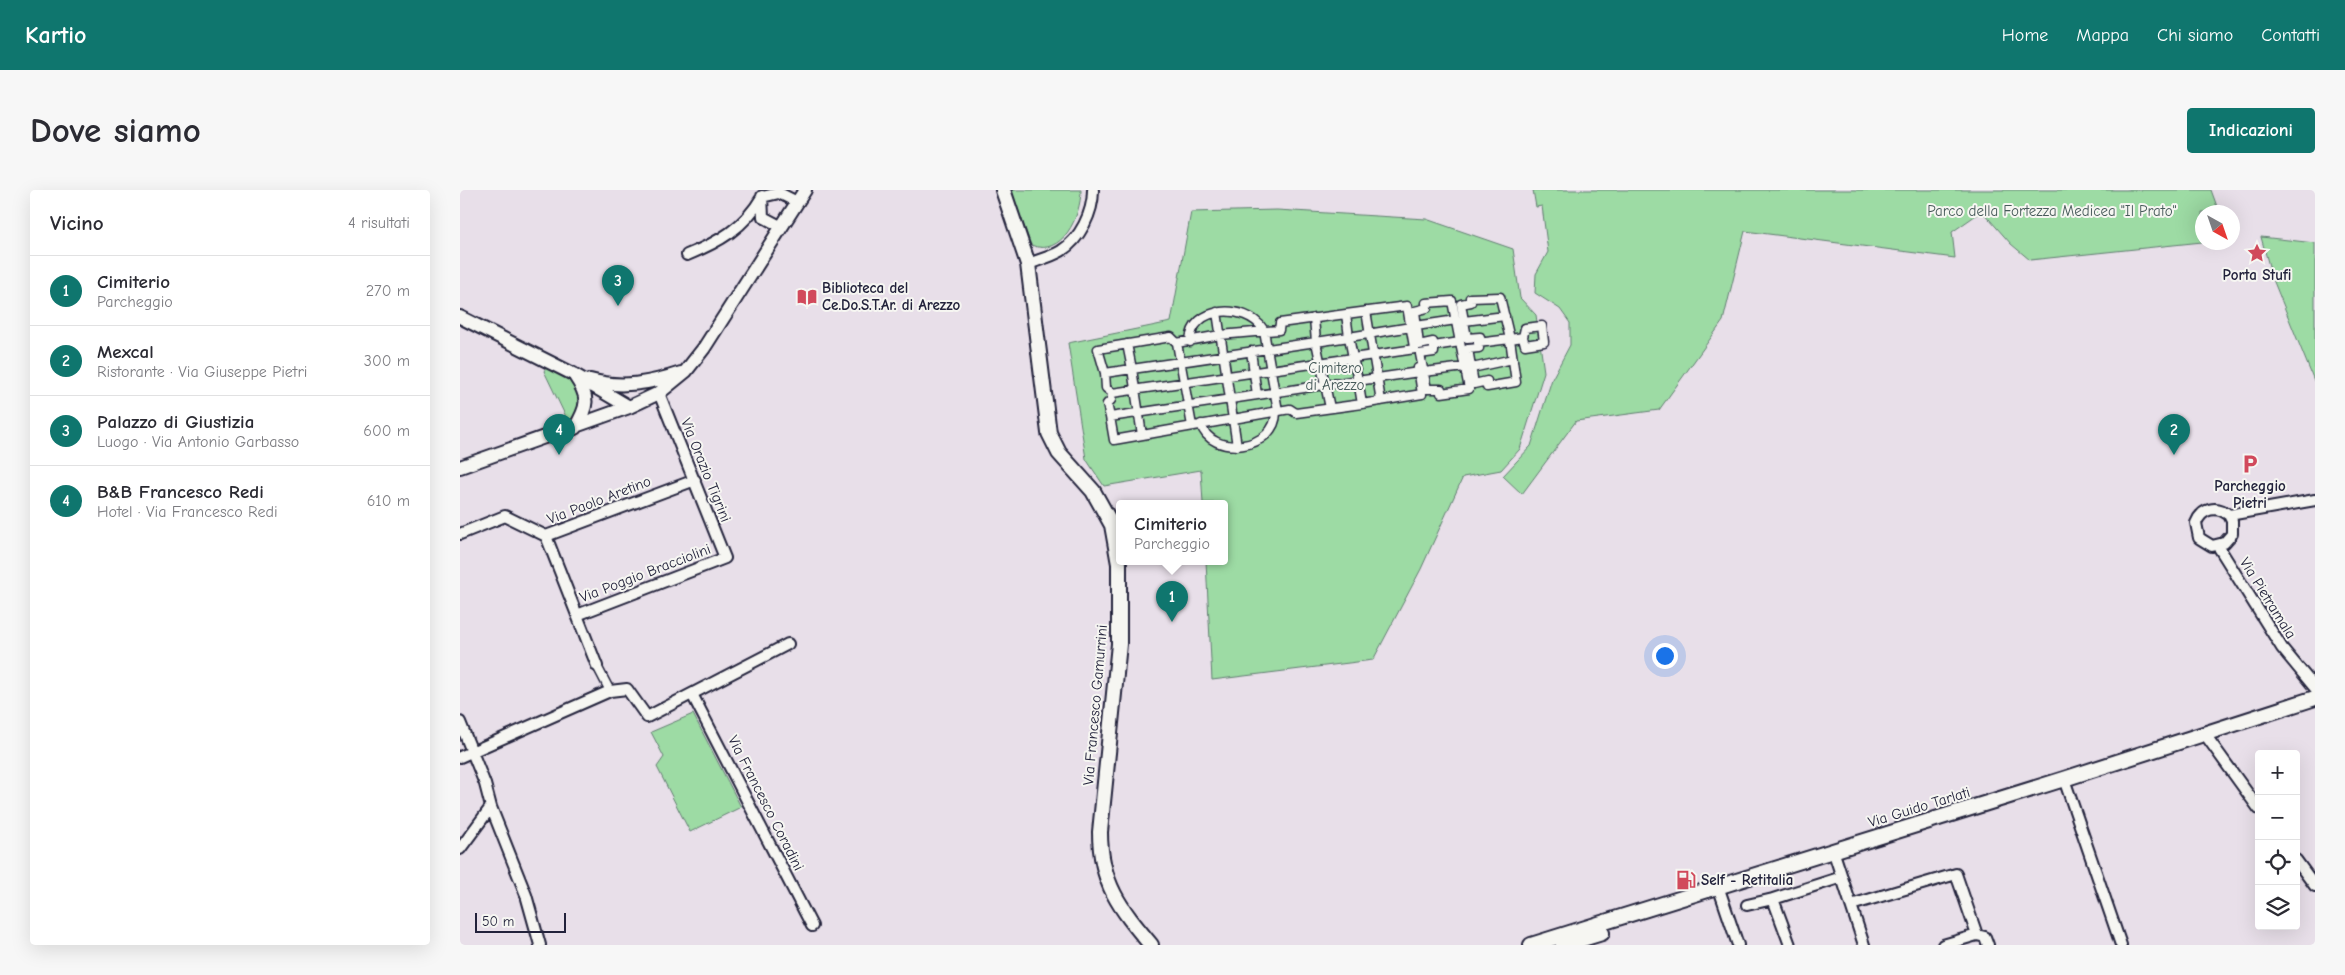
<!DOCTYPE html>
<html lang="it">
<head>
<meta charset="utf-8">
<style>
	:root { --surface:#fff; --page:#f7f7f7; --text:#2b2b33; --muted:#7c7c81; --line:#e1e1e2; --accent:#0f766e }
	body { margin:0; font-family:"Comic Neue",sans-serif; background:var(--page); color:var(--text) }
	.controls { position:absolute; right:15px; bottom:15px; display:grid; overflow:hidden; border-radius:5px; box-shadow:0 5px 20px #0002 }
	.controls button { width:45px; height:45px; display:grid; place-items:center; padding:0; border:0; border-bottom:1px solid var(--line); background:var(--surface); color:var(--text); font:25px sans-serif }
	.compass { position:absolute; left:1735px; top:15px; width:45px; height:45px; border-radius:50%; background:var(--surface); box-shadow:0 5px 20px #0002; rotate:140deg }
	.scale { position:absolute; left:15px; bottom:12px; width:91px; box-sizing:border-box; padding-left:5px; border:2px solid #22223b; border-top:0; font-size:14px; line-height:18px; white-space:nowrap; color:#22223b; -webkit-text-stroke:4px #f6f6f2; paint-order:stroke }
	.you { position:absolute; left:1204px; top:465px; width:18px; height:18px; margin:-12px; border:4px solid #fff; border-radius:50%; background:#1a73e8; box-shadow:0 0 0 8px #1a73e833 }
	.badge { display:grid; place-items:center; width:32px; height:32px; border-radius:50%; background:var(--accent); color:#fff; font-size:16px; font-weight:700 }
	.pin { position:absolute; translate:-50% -41px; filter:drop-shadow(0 1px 2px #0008) }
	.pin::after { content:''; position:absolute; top:26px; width:18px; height:15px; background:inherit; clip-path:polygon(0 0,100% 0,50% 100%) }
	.popup { position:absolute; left:656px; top:310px; width:112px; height:65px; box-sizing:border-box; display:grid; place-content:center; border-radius:5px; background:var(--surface); filter:drop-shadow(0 1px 4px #0005); font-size:16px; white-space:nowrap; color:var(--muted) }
	.popup b { font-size:19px; color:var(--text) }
	.popup::after { content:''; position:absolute; left:50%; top:100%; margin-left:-10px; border:10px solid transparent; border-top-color:var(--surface) }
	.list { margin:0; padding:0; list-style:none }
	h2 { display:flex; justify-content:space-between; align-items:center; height:65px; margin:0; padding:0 20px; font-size:21px }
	h2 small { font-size:16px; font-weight:400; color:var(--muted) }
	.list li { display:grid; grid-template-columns:32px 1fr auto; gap:15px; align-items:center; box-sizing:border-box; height:70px; padding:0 20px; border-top:1px solid var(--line) }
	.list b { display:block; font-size:19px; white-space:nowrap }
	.list p { margin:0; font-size:16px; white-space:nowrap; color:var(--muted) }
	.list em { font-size:16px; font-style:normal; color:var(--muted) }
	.icon { flex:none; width:28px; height:28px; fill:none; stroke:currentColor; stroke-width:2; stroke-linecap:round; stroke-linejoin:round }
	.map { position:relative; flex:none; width:1855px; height:755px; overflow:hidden; border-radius:5px }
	header { display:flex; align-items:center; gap:30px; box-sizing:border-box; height:70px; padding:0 25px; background:var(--accent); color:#fff }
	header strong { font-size:24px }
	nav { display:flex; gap:28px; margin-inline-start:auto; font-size:18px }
	.intro { display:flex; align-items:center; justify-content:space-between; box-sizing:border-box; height:120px; padding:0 30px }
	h1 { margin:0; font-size:35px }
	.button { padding:12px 22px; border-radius:5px; background:var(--accent); color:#fff; font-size:18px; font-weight:700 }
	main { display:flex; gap:30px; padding:0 30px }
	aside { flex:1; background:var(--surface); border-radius:5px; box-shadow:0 5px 20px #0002 }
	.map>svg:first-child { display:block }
	.green { fill:#9ddba4; stroke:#607e70 }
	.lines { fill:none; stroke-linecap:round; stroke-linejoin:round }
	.pedestrian-casing { stroke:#22223b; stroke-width:11 }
	.minor-casing { stroke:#22223b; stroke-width:14 }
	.tertiary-casing { stroke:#22223b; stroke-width:16 }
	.secondary-casing { stroke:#22223b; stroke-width:18 }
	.pedestrian { stroke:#f6f6f2; stroke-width:8 }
	.minor { stroke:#f6f6f2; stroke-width:10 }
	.tertiary { stroke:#f6f6f2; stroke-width:12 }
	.secondary { stroke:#f6f6f2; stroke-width:14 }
	.labels { text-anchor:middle; stroke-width:4; stroke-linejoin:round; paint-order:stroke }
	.park-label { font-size:15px; fill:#475a5a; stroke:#f6f6f2 }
	.poi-label { font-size:15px; font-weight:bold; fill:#22223b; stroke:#f6f6f2 }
	.street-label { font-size:15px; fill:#22223b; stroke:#f6f6f2 }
</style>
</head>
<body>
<header>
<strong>Kartio</strong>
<nav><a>Home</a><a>Mappa</a><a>Chi siamo</a><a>Contatti</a></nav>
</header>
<div class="intro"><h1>Dove siamo</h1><a class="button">Indicazioni</a></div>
<main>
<aside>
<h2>Vicino<small>4 risultati</small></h2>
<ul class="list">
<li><span class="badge">1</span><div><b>Cimiterio</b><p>Parcheggio</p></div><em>270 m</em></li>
<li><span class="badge">2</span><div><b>Mexcal</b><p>Ristorante · Via Giuseppe Pietri</p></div><em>300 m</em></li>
<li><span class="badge">3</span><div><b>Palazzo di Giustizia</b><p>Luogo · Via Antonio Garbasso</p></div><em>600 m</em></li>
<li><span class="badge">4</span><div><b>B&amp;B Francesco Redi</b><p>Hotel · Via Francesco Redi</p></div><em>610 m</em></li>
</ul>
</aside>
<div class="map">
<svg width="1855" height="755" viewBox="0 0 1855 755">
	<rect width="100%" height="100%" fill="#e8dfe9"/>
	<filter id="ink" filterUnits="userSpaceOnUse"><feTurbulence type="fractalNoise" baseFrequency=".02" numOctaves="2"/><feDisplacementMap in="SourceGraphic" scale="10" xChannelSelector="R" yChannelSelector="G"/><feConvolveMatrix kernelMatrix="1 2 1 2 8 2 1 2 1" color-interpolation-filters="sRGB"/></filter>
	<g filter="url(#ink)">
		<!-- green -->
		<path class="green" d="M551,0H621C621,26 602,68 571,55Z
			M1073,0H1751L1759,22H1742V52L1570,70L1551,54L1522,21L1492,42L1495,68L1285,41L1263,131L1199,220L1116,231L1062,304L1043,286L1071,256L1092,189L1110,155V133L1100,119L1075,103L1076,84L1088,62L1082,16L1076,17Z
			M817,20L966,29L1053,59L1060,108L1076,125L1084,182L1060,259L1041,280L1003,287L961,379L913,470L752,490L746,371H764V313H743L741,280L644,296L626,269L608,153L711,132L731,22Z
			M1801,47L1855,53V193L1812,87Z
			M86,178L113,192L121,205C118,221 115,229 99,237L106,227L84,181Z
			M233,524L281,617L230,642L197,577L204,567L191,542Z"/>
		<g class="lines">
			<defs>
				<path id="pedestrian" d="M906,121L921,211
					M757,122L777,256
					M886,124L947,116L954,157
					M1004,131L1045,126
					M956,136L996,130
					M804,141L818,221
					M1050,149L1056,192L1027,197V191L1014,194L1008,159L1019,158L1018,153Z
					M730,152C731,115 786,113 803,139
					M1021,152L1020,147L1007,148L1001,114L1011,112L1010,108L1040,107L1050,149L1063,147L1065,155L1084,152L1082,136L1065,138L1063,147
					M717,153L732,236
					M667,154L672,179L645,183L638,159L711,147L717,153L760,145L819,140L820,133L886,124L889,147L856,152L854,128
					M974,156V162L960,164L967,199H981V203L1009,199L992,111L966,113L967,118L955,121L959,155L973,152L974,156L1000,152
					M791,161L797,205
					M1012,178L1053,169
					M964,182L1005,177
					M645,183L646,198L652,203L651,210L647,214L650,227L898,190L893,168L955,159
					M897,191L959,182
					M652,203L893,168L889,147L951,137
					M902,214L962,204L958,178
					M650,227L654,250L830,219L836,223L902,214L898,190
					M741,234C750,268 817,261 816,221
					M682,245L672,179L856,152L870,218
					M137,476L150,501"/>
				<path id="minor" d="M302,6L303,27L322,37
					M227,65C259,52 284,38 302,7L319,3L337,12
					M568,74C578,70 591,67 601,61C620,49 633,23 633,0
					M1769,325L1772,331V344L1764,353L1752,356L1739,348L1736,333C1742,318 1757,315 1769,325L1855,310
					M0,344L45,326L86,346L235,290
					M86,346L137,476
					M1758,356L1822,458L1855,498
					M117,425L265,368L199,203
					M232,504L352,736
					M0,532L25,594L31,617L0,659
					M1744,543L1799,619
					M0,567L150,501L167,499L187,527L328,454
					M1604,589L1661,755
					M31,617L66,705L80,755
					M1373,660L1404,755
					M1836,670L1855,696
					M1258,696L1278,755
					M1287,715L1313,709
					M1391,715L1496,684L1517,745L1483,755
					M1517,745L1525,747L1528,755
					M1330,755L1313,709L1382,687"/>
				<path id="tertiary" d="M0,127L113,184L169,217
					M130,190C161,199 191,193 221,183
					M115,238C128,216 130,208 115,186
					M0,277L169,217L199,203L226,181L244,158L345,0"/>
				<path id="secondary" d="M543,0L568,74L589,243L599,263L633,301L652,335L659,374V454L640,642C640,693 660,718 691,755
					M1071,755L1604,589L1855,508
					M1103,755L1142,743"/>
			</defs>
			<!-- pedestrian casing -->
			<use href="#pedestrian" class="pedestrian-casing"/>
			<!-- minor casing -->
			<use href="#minor" class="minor-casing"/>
			<!-- tertiary casing -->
			<use href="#tertiary" class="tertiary-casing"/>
			<!-- secondary casing -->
			<use href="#secondary" class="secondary-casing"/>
			<!-- pedestrian -->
			<use href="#pedestrian" class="pedestrian"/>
			<!-- minor -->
			<use href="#minor" class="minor"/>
			<!-- tertiary -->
			<use href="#tertiary" class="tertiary"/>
			<!-- secondary -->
			<use href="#secondary" class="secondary"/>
		</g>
	</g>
	<!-- icons -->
	<defs>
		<symbol id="sight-bare" viewBox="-9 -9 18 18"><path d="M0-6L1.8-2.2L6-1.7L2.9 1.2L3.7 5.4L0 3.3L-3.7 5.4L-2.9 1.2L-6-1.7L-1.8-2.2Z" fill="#d1495b" stroke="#f6f6f2" stroke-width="2.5" paint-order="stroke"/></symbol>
		<symbol id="library-bare" viewBox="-9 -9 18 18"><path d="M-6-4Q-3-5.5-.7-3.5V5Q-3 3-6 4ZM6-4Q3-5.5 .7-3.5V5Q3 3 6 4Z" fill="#d1495b" stroke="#f6f6f2" stroke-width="2.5" paint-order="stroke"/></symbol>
		<symbol id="parking-bare" viewBox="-9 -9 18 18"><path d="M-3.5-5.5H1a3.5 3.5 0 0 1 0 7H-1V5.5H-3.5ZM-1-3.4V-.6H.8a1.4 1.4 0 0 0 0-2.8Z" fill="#d1495b" stroke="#f6f6f2" stroke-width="2.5" paint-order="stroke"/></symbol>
		<symbol id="fuel-bare" viewBox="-9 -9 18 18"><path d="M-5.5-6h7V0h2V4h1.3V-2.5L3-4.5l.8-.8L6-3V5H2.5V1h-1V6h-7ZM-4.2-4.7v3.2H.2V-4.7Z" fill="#d1495b" stroke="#f6f6f2" stroke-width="2.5" paint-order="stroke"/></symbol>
	</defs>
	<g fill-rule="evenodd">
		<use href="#sight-bare" x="1783" y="49" width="28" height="28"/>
		<use href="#library-bare" x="333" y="93" width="28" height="28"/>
		<use href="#parking-bare" x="1776" y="260" width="28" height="28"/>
		<use href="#fuel-bare" x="1212" y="676" width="28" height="28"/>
	</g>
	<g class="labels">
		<!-- park labels -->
		<g class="park-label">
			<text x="1592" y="26">Parco della Fortezza Medicea "Il Prato"</text>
			<text x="875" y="183">Cimitero<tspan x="875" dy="17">di Arezzo</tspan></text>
		</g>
		<!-- poi labels -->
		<g class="poi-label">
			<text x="1797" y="90">Porta Stufi</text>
			<text x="362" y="103" text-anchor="start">Biblioteca del<tspan x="362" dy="17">Ce.Do.S.T.Ar. di Arezzo</tspan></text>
			<text x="1790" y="301">Parcheggio<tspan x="1790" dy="17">Pietri</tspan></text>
			<text x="1241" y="695" text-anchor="start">Self - Retitalia</text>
		</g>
		<!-- street labels -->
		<g class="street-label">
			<text transform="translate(246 280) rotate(68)" y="5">Via Orazio Tigrini</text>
			<text transform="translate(139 310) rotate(-21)" y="5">Via Paolo Aretino</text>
			<text transform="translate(185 383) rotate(-21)" y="5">Via Poggio Bracciolini</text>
			<text transform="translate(1808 408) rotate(58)" y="5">Via Pietramala</text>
			<text transform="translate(635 515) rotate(-85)" y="5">Via Francesco Gamurrini</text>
			<text transform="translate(306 613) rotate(63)" y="5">Via Francesco Coradini</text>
			<text transform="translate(1459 617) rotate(-17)" y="5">Via Guido Tarlati</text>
		</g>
	</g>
</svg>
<div class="controls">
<button>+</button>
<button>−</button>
<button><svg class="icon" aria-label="locate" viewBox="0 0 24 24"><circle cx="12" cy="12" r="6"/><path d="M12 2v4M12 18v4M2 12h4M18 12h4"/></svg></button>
<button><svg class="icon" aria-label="layers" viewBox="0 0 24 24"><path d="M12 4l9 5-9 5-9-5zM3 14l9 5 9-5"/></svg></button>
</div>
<svg class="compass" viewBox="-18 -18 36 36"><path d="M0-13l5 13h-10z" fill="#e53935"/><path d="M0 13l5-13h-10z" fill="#7c7c81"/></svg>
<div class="scale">50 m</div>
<div class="you"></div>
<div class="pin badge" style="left:712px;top:432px">1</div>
<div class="popup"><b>Cimiterio</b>Parcheggio</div>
<div class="pin badge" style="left:1714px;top:265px">2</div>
<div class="pin badge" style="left:158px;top:116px">3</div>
<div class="pin badge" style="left:99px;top:265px">4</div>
</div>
</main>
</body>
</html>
